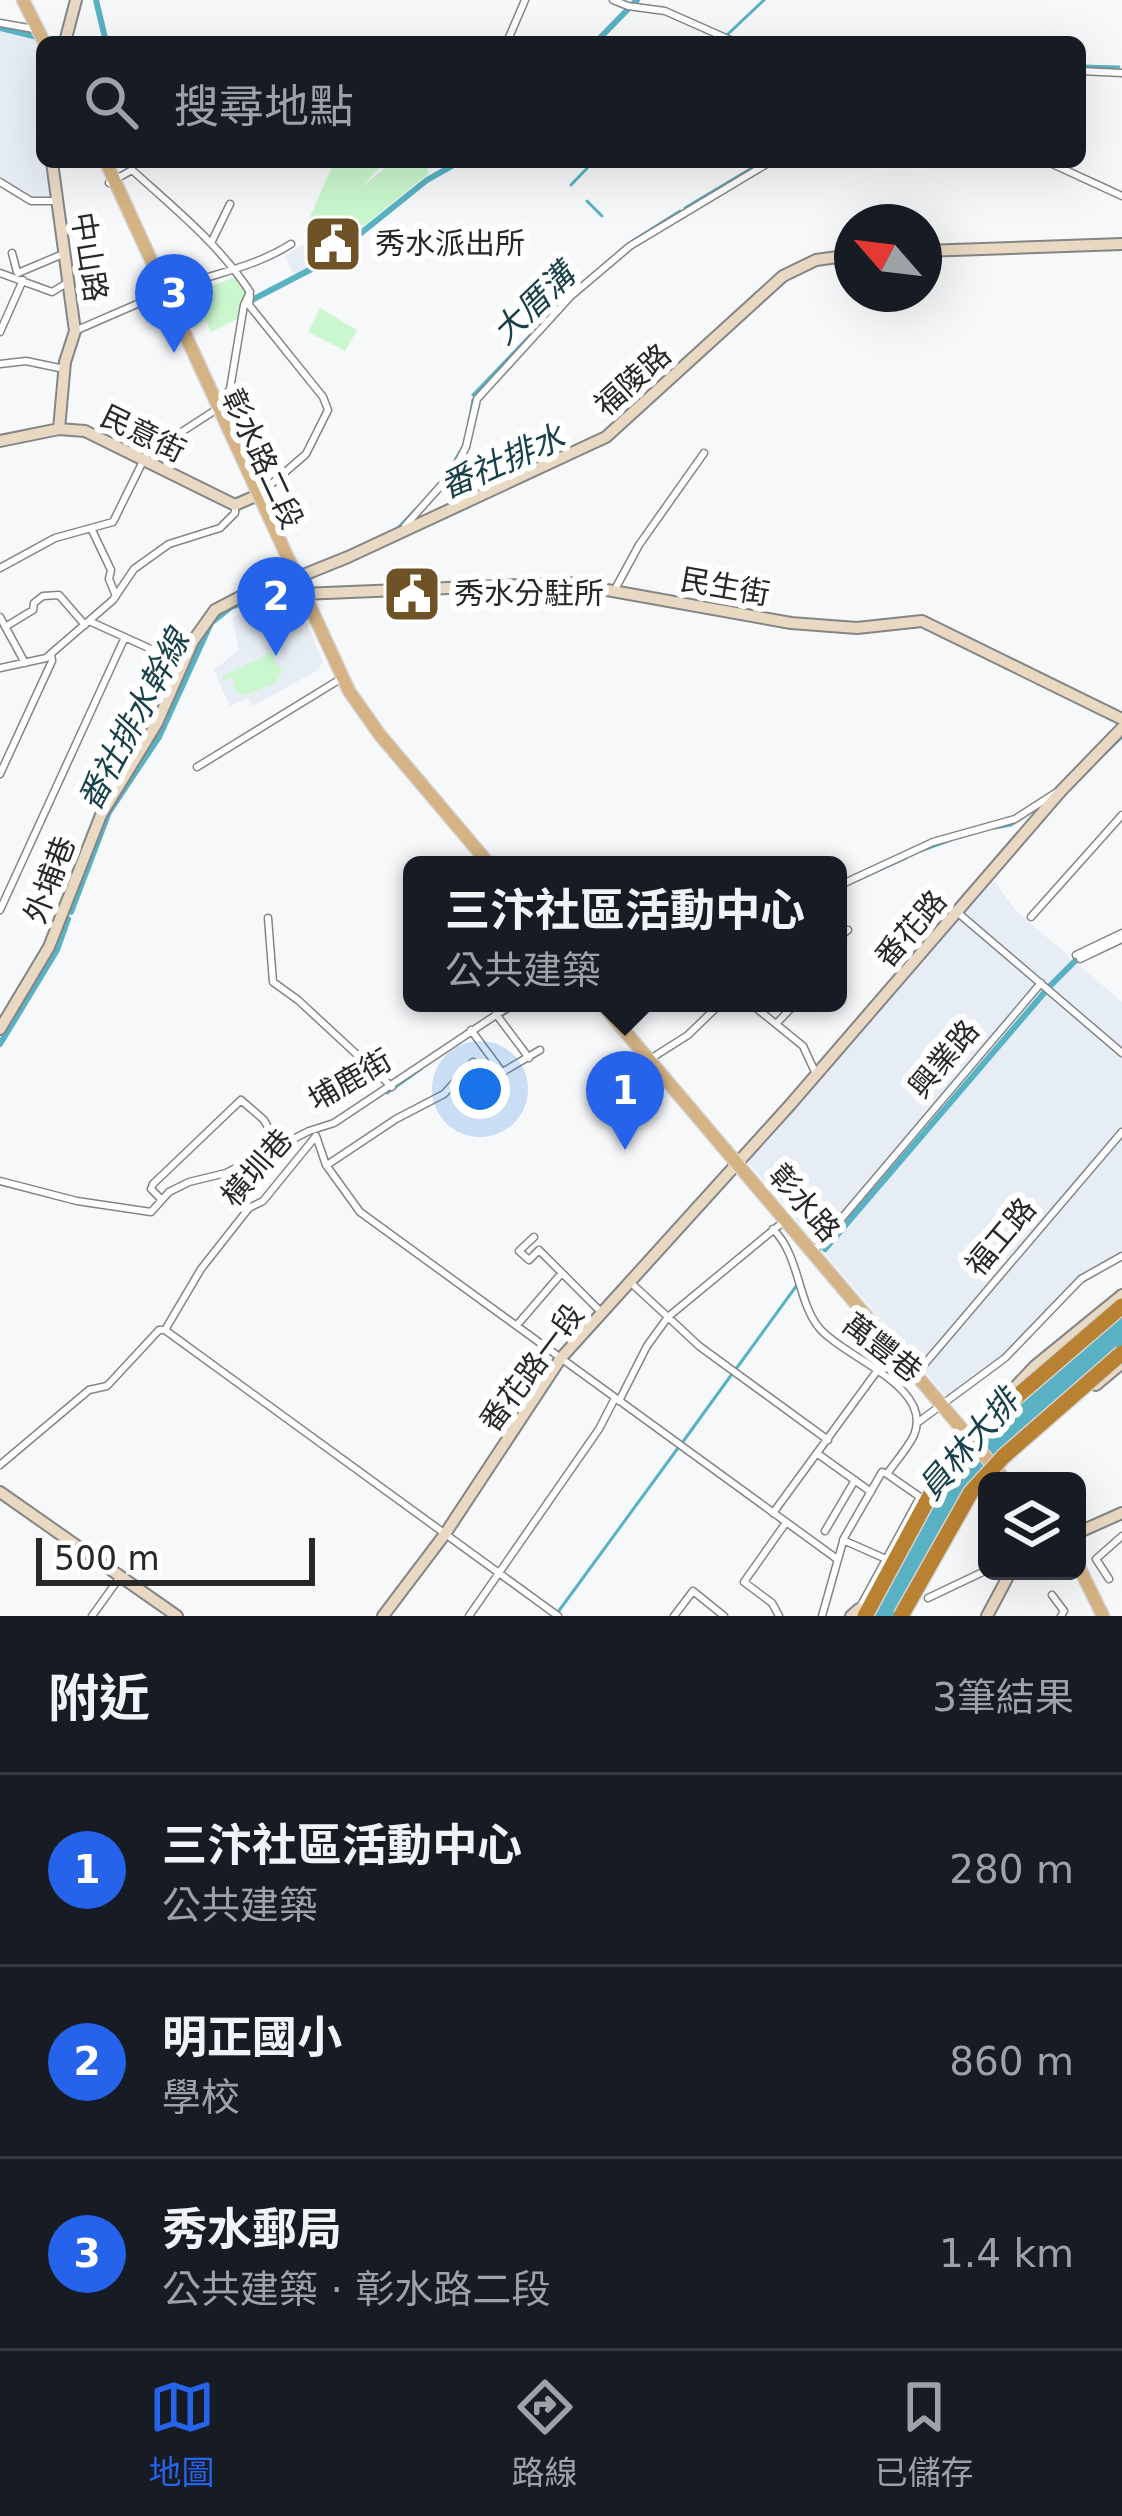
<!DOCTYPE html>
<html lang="zh-TW">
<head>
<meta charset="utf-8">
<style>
	:root { --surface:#171b24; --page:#20242c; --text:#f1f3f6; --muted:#9ea1a6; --line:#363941; --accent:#2563eb }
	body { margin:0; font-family:"DejaVu Sans","Noto Sans TC",sans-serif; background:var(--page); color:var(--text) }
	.controls { position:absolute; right:36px; bottom:36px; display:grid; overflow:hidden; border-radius:18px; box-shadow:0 12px 48px #0002 }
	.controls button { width:108px; height:108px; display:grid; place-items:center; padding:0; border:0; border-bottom:3px solid var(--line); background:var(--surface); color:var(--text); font:60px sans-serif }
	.compass { position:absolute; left:834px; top:204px; width:108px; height:108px; border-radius:50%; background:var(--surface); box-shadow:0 12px 48px #0002; rotate:298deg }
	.scale { position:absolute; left:36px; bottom:30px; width:279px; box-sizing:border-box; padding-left:12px; border:6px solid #282829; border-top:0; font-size:33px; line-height:42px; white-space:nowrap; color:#282829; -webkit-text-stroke:9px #fff; paint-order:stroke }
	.you { position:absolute; left:480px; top:1089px; width:42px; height:42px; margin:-30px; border:9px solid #fff; border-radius:50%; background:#1a73e8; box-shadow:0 0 0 18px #1a73e833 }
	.badge { display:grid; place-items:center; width:78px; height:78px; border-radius:50%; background:var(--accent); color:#fff; font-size:39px; font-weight:700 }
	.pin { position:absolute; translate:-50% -99px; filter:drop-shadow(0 3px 6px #0008) }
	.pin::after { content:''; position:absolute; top:63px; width:42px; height:36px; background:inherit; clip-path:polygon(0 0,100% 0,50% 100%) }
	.popup { position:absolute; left:403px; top:856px; width:444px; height:156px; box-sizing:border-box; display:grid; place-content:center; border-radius:18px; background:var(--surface); filter:drop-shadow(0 3px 9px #0005); font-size:39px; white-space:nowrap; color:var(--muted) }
	.popup b { font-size:45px; color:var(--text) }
	.popup::after { content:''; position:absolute; left:50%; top:100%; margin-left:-24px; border:24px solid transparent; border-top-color:var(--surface) }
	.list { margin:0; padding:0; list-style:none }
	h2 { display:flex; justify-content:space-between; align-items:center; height:156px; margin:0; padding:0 48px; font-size:51px }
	h2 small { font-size:39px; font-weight:400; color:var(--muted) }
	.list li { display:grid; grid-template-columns:78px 1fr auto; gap:36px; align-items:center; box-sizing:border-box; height:192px; padding:0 48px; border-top:3px solid var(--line) }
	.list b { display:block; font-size:45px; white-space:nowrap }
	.list p { margin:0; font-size:39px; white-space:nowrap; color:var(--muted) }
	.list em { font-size:39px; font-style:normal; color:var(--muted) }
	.icon { flex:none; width:66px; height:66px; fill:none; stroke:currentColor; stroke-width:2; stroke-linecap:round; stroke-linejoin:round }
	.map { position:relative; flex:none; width:1122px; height:1616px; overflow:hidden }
	.search { position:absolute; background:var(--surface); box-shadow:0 12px 48px #0002; left:36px; right:36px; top:36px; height:132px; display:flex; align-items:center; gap:30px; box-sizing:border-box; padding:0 42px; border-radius:18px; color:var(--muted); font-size:45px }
	.sheet { height:732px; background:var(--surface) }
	nav { display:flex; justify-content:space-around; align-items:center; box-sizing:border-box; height:168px; border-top:3px solid var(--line); background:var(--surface); font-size:33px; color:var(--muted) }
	nav a { display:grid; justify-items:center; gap:6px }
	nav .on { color:var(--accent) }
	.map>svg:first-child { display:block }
	.built { fill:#e6edf4 }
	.green { fill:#caf7ce }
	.water { fill:#59b2c3 }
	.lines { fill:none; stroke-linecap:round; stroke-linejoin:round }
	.stream { stroke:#59b2c3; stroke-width:3 }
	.canal { stroke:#59b2c3; stroke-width:6 }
	.street-casing { stroke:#838586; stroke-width:9 }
	.secondary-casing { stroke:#838586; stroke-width:14 }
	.primary-casing { stroke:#d4d4d4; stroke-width:15 }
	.highway-casing { stroke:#d4d4d4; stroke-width:18 }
	.street { stroke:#fff; stroke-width:6 }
	.secondary { stroke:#ead9c2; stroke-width:10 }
	.primary { stroke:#d5b384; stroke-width:12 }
	.highway { stroke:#b98132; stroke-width:15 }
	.highway-bridge-casing { stroke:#d4d4d4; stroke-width:18; stroke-linecap:butt }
	.highway-bridge { stroke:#b98132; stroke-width:15 }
	.labels { text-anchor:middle; stroke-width:12; stroke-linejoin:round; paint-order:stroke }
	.poi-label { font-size:30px; fill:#282829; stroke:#fff; text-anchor:start }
	.street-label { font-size:30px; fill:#282829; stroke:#fff }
	.water-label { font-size:33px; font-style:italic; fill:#184149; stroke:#fff }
</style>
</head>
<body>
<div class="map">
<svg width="1122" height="1616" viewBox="0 0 1122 1616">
	<rect width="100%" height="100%" fill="#f6f8f9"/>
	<!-- built -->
	<path class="built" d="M0,29L37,37L42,50V162H47L53,197L35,199L0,178Z
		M309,241L322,261L295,277L285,256Z
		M272,600L286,630L306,621L323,662L318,670L252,706L248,698L230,706L214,670L239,650L232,618Z
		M993,879L1015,910L1122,1002V1256L1082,1277L1005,1358L947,1398L748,1162Z"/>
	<!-- green -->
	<path class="green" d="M334,162H366L380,167L361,188L392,162H427L428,174L340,245L327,224L330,220L303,233Z
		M236,277L246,293L239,318L211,332L206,321L193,329L189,324L182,326L170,300Z
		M320,308L357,330L345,351L308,332Z
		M277,650L279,654L272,658L282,670L276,683L244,695L235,691L232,677L223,680L222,676Z"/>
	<!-- water -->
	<path class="water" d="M1122,1317V1349L970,1487L896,1616H871L952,1473L988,1432Z"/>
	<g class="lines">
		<!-- stream -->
		<path class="stream" d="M727,35L764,0
			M1080,66L1119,67
			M571,185L593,162
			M587,201L602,216
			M685,208L762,162
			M631,242L680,211
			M473,395L566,298
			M469,422L473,400
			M446,476L465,443
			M397,529L415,510
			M1063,794L1122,737
			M995,828L1011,825L1034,810
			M920,851L951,840
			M838,889L906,858
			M499,1017L523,1003
			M387,1093L421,1069
			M736,1369L797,1285
			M682,1443L732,1374
			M558,1612L678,1448"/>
		<!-- canal -->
		<path class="canal" d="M96,0L106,42
			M0,28L58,42
			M596,42L637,0
			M250,301L325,262L427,180L459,162
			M71,912L109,812L159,737L211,623L231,607L283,587
			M0,1044L57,950L68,919
			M825,1249L1050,986L1080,956"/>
		<defs>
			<path id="street" d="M613,0L628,6L665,11L735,42
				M0,23L34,29
				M507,42L525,0
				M1080,71L1122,73
				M1048,162L1122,196
				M0,182L31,201H56
				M211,243L230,204
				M12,253L17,272
				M0,273L52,292L67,283
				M18,273L63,254
				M250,296L249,305L323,397L328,410L306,454L261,493
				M75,331C112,315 149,298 187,284C225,271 258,265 291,244
				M0,332L23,280
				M0,364L26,361L64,369
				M405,526L453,472L466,447L477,399L571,296L630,246L770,162
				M91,528L111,570L109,579L116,596
				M0,568L55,538L113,522L146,455L214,411L230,389L244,305L250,292C219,244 174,208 132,170L109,183
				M614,591L639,545L704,453
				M0,617L25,663
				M89,621L184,664
				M5,627L33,610L34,603L43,596L59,595L85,625
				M0,668L46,658L113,600L134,569L169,544L220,528L235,513V505
				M197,767L342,678
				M0,774L52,661L51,654
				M838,886L933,842L1015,819L1057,792
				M0,910L125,637
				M957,912L1122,1053
				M1031,917L1122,815
				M268,918L273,982L298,1000L392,1087
				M838,938L848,930
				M1076,955L1122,933
				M1080,959L1122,939
				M750,1003L803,1046L816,1074
				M496,1014L529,1058
				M776,1024L796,1003
				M471,1030L502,1072
				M655,1056L688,1035L721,1003
				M489,1080L540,1050
				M327,1165L396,1119L444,1094L473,1062
				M0,1181L77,1201L151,1212L169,1192L189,1182L226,1173L309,1131L334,1123L514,1003
				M162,1200L151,1189L153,1184L241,1100L264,1120L279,1147
				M773,1229C801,1257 797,1304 821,1330C846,1358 934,1387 914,1435C908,1448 896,1461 887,1474L882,1472L844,1538L822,1616
				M534,1237L519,1251L529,1260L539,1250L602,1313
				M814,1251L1041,983
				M630,1282L668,1317L783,1222
				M517,1325L561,1274
				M165,1330L558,1616
				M916,1374L1122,1132
				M619,1401L647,1346L668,1317L699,1346L828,1440
				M917,1423L1005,1358L1081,1279L1122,1256
				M818,1454L871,1492
				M0,1465L89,1390L107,1386L159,1330H165L201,1269L249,1208L263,1201L316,1136L326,1165L360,1212L837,1559
				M773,1513L877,1371
				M825,1531L855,1480
				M843,1540L886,1559
				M1109,1579L1096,1559L1122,1536
				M1052,1595L1064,1611L1061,1616
				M928,1598L987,1570
				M859,1609L920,1497L887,1474
				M92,1616L120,1577
				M469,1616L599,1429L614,1400
				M674,1616L693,1591L724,1616
				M779,1616L772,1603L744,1582L785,1524"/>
			<path id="secondary" d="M65,42L76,0
				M52,162L75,331L65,362L59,429
				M924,251L1122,244
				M0,441L59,429L85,431L235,505L258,495
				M301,594L568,583L791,623L857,628L922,621L1122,719
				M0,1029L49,947L101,815L157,723L193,641L215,610L259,587L291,580L348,557L606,437L783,276L816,260L852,255
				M1096,1385L1122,1363
				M999,1404L1035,1366L1122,1295
				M0,1492L177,1616
				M1077,1533L1122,1513
				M383,1616L445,1534L561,1358L790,1105L1061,791L1122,728
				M851,1616L859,1609
				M987,1616L1011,1571"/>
			<path id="primary" d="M23,0L44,42
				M106,162L349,691L380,735L490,865
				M601,1003L1006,1481
				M1077,1563L1103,1616"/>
			<path id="highway" d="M865,1616L928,1499L952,1463"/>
		</defs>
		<!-- street casing -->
		<use href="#street" class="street-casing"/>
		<!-- secondary casing -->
		<use href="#secondary" class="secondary-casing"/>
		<!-- primary casing -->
		<use href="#primary" class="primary-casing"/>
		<!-- highway casing -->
		<use href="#highway" class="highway-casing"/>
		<!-- street -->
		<use href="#street" class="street"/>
		<!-- secondary -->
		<use href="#secondary" class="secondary"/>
		<!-- primary -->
		<use href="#primary" class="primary"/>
		<!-- highway -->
		<use href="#highway" class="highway"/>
		<defs>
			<path id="highway-bridge" d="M952,1463L994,1416L1122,1306
				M901,1616L971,1492L1004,1456L1122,1353"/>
		</defs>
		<!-- highway-bridge casing -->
		<use href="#highway-bridge" class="highway-bridge-casing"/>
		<!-- highway-bridge -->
		<use href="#highway-bridge" class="highway-bridge"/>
	</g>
	<!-- icons -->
	<defs>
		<symbol id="civic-square" viewBox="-11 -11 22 22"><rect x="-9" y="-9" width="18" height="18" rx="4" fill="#6f5226" stroke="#fff"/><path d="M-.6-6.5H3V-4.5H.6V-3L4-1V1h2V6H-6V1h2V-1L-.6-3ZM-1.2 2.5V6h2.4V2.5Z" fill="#fff"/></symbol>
	</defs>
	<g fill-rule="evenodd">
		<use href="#civic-square" x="300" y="211" width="66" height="66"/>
		<use href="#civic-square" x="379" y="561" width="66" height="66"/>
	</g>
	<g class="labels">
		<!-- poi labels -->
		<g class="poi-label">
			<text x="375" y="254">秀水派出所</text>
			<text x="454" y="604">秀水分駐所</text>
		</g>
		<!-- street labels -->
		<g class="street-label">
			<text transform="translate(89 257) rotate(81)" y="10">中山路</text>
			<text transform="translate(633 380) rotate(-42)" y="10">福陵路</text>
			<text transform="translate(143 434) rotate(26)" y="10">民意街</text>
			<text transform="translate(262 459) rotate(65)" y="10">彰水路二段</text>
			<text transform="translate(725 587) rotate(10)" y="10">民生街</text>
			<text transform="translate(50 880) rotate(-69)" y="10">外埔巷</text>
			<text transform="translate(911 929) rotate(-49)" y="10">番花路</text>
			<text transform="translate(944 1059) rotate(-50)" y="10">興業路</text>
			<text transform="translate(350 1080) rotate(-30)" y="10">埔鹿街</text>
			<text transform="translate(257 1168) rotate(-49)" y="10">橫圳巷</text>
			<text transform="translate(804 1203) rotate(49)" y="10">彰水路</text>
			<text transform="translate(1001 1237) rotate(-50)" y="10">福工路</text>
			<text transform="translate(882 1348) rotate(38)" y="10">萬豐巷</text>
			<text transform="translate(532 1368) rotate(-53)" y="10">番花路一段</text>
		</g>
		<!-- water labels -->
		<g class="water-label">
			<text transform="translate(533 303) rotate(-44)" y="12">大厝溝</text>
			<text transform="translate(502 461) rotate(-24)" y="12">番社排水</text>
			<text transform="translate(133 720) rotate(-62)" y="12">番社排水幹線</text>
			<text transform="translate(968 1444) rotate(-49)" y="12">員林大排</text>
		</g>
	</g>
</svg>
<div class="controls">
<button><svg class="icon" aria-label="layers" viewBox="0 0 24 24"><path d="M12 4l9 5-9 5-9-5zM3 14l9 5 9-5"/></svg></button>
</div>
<svg class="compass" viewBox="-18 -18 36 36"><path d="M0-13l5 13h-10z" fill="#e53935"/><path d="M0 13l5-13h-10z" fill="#9ea1a6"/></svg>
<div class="scale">500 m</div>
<div class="you"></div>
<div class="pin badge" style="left:625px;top:1150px">1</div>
<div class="popup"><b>三汴社區活動中心</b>公共建築</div>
<div class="pin badge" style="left:276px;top:656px">2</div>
<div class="pin badge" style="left:174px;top:353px">3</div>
<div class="search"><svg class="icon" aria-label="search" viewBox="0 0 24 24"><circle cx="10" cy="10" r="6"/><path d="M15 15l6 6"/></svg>搜尋地點</div>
</div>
<section class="sheet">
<h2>附近<small>3筆結果</small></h2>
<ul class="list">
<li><span class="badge">1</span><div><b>三汴社區活動中心</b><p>公共建築</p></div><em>280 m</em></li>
<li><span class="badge">2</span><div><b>明正國小</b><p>學校</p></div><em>860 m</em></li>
<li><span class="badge">3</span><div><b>秀水郵局</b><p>公共建築 · 彰水路二段</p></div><em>1.4 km</em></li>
</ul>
</section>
<nav>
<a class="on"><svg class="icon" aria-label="map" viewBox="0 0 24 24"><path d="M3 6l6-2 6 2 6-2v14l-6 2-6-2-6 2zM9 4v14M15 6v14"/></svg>地圖</a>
<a><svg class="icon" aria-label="directions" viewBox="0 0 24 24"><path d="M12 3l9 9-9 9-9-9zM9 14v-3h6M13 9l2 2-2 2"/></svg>路線</a>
<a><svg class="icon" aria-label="saved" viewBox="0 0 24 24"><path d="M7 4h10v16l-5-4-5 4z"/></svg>已儲存</a>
</nav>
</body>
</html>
